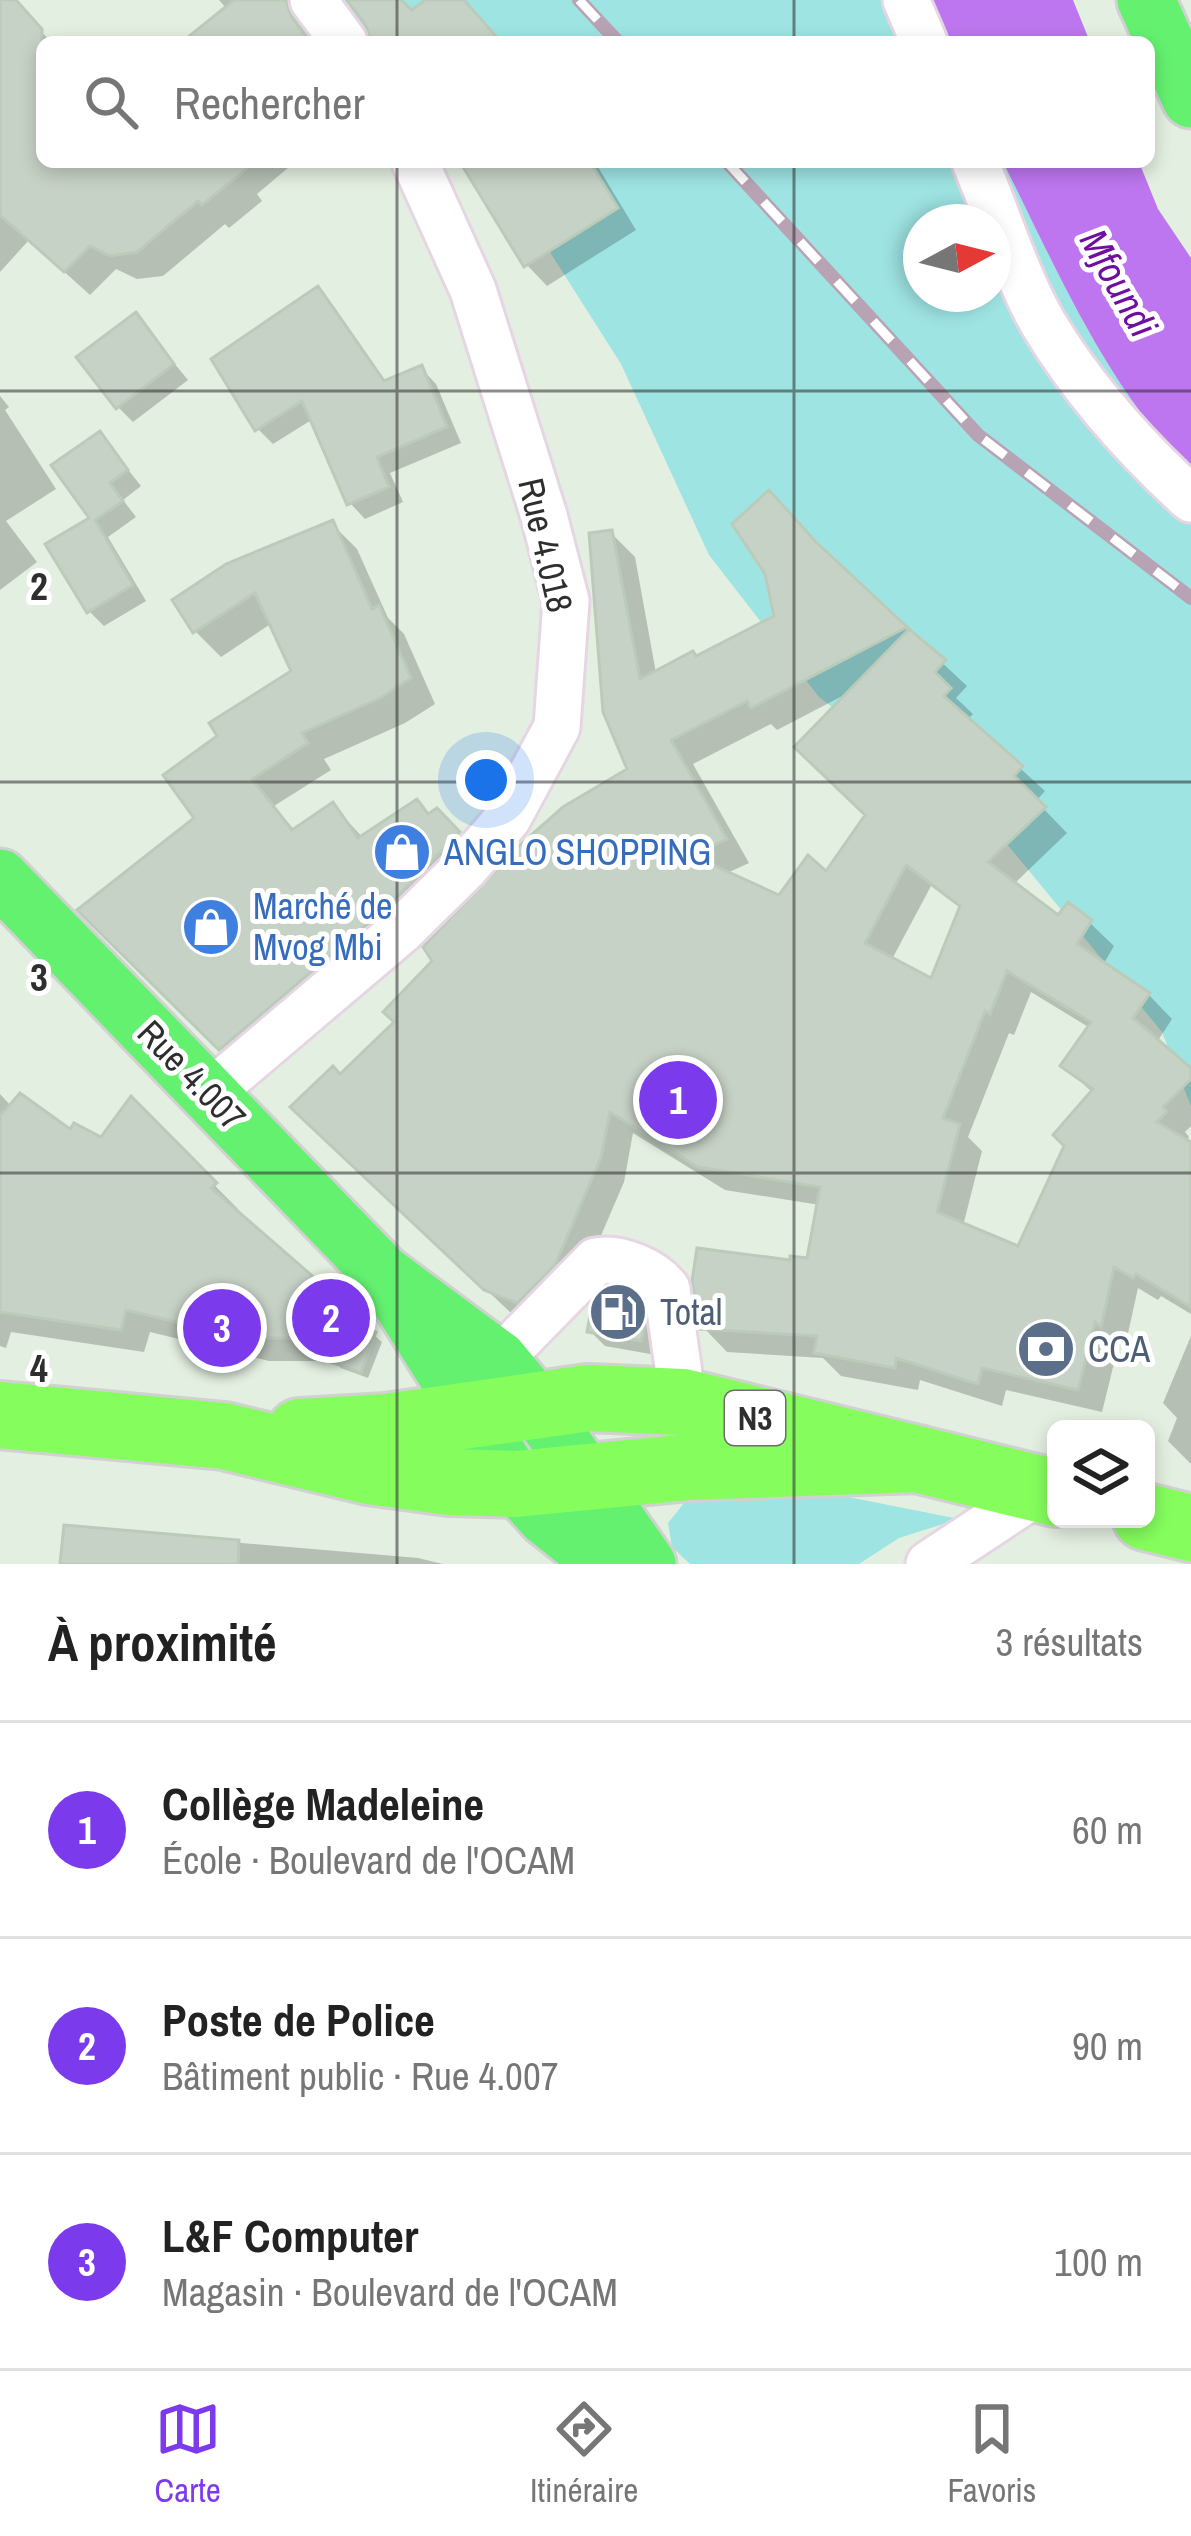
<!DOCTYPE html>
<html lang="fr">
<head>
<meta charset="utf-8">
<style>
	:root { --surface:#fff; --page:#f2f2f2; --text:#222; --muted:#767676; --line:#e0e0e0; --accent:#7c3aed }
	body { margin:0; font-family:"Archivo Narrow",sans-serif; background:var(--page); color:var(--text) }
	.controls { position:absolute; right:36px; bottom:36px; display:grid; overflow:hidden; border-radius:18px; box-shadow:0 6px 18px #0003 }
	.controls button { width:108px; height:108px; display:grid; place-items:center; padding:0; border:0; border-bottom:3px solid var(--line); background:var(--surface); color:var(--text); font:60px sans-serif }
	.compass { position:absolute; left:903px; top:204px; width:108px; height:108px; border-radius:50%; background:var(--surface); box-shadow:0 6px 18px #0003; rotate:83deg }
	.you { position:absolute; left:486px; top:780px; width:42px; height:42px; margin:-30px; border:9px solid #fff; border-radius:50%; background:#1a73e8; box-shadow:0 0 0 18px #1a73e833 }
	.badge { display:grid; place-items:center; width:78px; height:78px; border-radius:50%; background:var(--accent); color:#fff; font-size:39px; font-weight:700 }
	.pin { position:absolute; translate:-50% -50%; border:6px solid #fff; box-shadow:0 3px 12px #0006 }
	.list { margin:0; padding:0; list-style:none }
	h2 { display:flex; justify-content:space-between; align-items:center; height:156px; margin:0; padding:0 48px; font-size:51px }
	h2 small { font-size:39px; font-weight:400; color:var(--muted) }
	.list li { display:grid; grid-template-columns:78px 1fr auto; gap:36px; align-items:center; box-sizing:border-box; height:216px; padding:0 48px; border-top:3px solid var(--line) }
	.list b { display:block; font-size:45px; white-space:nowrap }
	.list p { margin:0; font-size:39px; white-space:nowrap; color:var(--muted) }
	.list em { font-size:39px; font-style:normal; color:var(--muted) }
	.icon { flex:none; width:66px; height:66px; fill:none; stroke:currentColor; stroke-width:2; stroke-linecap:round; stroke-linejoin:round }
	.map { position:relative; flex:none; width:1191px; height:1564px; overflow:hidden }
	.search { position:absolute; background:var(--surface); box-shadow:0 6px 18px #0003; left:36px; right:36px; top:36px; height:132px; display:flex; align-items:center; gap:30px; box-sizing:border-box; padding:0 42px; border-radius:18px; color:var(--muted); font-size:45px }
	.sheet { height:804px; background:var(--surface) }
	nav { display:flex; justify-content:space-around; align-items:center; box-sizing:border-box; height:168px; border-top:3px solid var(--line); background:var(--surface); font-size:33px; color:var(--muted) }
	nav a { display:grid; justify-items:center; gap:6px }
	nav .on { color:var(--accent) }
	.map>svg:first-child { display:block }
	.green { fill:#9ee4e3; fill-rule:evenodd }
	.water { fill:#bd76ef }
	.shadow { fill:#0003; fill-rule:evenodd }
	.building { fill:#c7d2c6; stroke:#bbcbba; stroke-width:3; fill-rule:evenodd }
	.lines { fill:none; stroke-linecap:round; stroke-linejoin:round }
	.minor-casing { stroke:#e6d6e4; stroke-width:51 }
	.major-casing { stroke:#d1d1d1; stroke-width:63 }
	.highway-casing { stroke:#d1d1d1; stroke-width:72 }
	.minor { stroke:#fff; stroke-width:45 }
	.major { stroke:#64f170; stroke-width:57 }
	.highway { stroke:#85fe5d; stroke-width:66 }
	.rail-casing { stroke:#b8a3b4; stroke-width:14 }
	.rail { stroke:#fff; stroke-width:9; stroke-dasharray:27; stroke-linecap:butt }
	.grid { fill:none; stroke:#2e2e2e; stroke-width:3; stroke-opacity:0.55 }
	.labels { text-anchor:middle; stroke-width:10; stroke-linejoin:round; paint-order:stroke }
	.shield { fill:#fff; stroke:#6d6d6d; stroke-width:3 }
	.shield-label { font-size:33px; font-weight:bold; fill:#2e2e2e }
	.street-label { font-size:36px; fill:#2e2e2e; stroke:#fff }
	.shop-label { font-size:36px; fill:#366cbe; stroke:#fff; text-anchor:start }
	.service-label { font-size:36px; fill:#4e5e75; stroke:#fff; text-anchor:start }
	.water-label { font-size:39px; font-style:italic; fill:#700ea2; stroke:#fff }
	.grid-label { font-size:39px; text-anchor:middle; font-weight:bold; fill:#2e2e2e; stroke:#fff; stroke-width:10; stroke-linejoin:round; paint-order:stroke }
</style>
</head>
<body>
<div class="map">
<svg width="1191" height="1564" viewBox="0 0 1191 1564">
	<rect width="100%" height="100%" fill="#e3efe1"/>
	<!-- green -->
	<path class="green" d="M325,0H933L951,42H367Z
		M488,162H1003C1053,261 1109,394 1191,470V1106L1162,1032L997,832L819,697L709,555L621,364L501,175ZM921,222H993V294H921Z
		M813,1490L959,1519L899,1538L859,1564H690L672,1547L668,1523L688,1498Z"/>
	<!-- water -->
	<path class="water" d="M933,0H1073L1090,42H951Z
		M1003,162H1139L1158,209L1191,258V469C1109,394 1053,261 1003,162Z"/>
	<!-- shadow -->
	<path class="shadow" d="M0,0H12L51,42H42V162H295L257,194L262,201L229,228L225,224L163,276L137,279L116,269L90,295L29,240L0,272Z
		M219,0H329L310,31L314,42H203L227,9Z
		M463,162H595L636,230L547,286L527,265Z
		M317,290L333,305L387,383L421,368L436,384L461,443L390,473L403,502L365,519L350,503L313,419L273,444L258,429Z
		M135,316L188,380L133,422L118,407Z
		M0,396L9,407L5,410L56,489L6,521L37,562L0,590Z
		M100,434L141,486L123,500L136,517L108,537L146,601L104,626L89,611Z
		M332,524L357,549L388,618L404,634L435,704L405,723L324,759L331,770L274,806L295,831L333,805L364,839L417,803L431,816L437,812L483,859L246,1073L81,910L198,818L221,736L294,673L272,623L221,657L195,631Z
		M611,533L635,557L656,673L697,659L777,618L830,558L967,686L956,698L973,714L967,720L1045,791L1036,801L1067,833L1013,885L1059,919L1069,907L1090,923L1114,946L1103,965L1149,995L1172,1019L1157,1042L1191,1072V1126L1185,1132L1189,1137L1184,1142L1191,1146V1314L1161,1296L1158,1300L1138,1288L1125,1347L1119,1343L1102,1412L1006,1390L1002,1406L920,1380L918,1390L841,1376L823,1358L727,1352L703,1327L792,1264L810,1262L820,1205L725,1190L633,1133L624,1182L578,1289L542,1325L511,1313L318,1131L340,1078L398,1022L630,770ZM850,692L868,815L826,875L780,899L725,874L749,863L693,764L771,724L777,730ZM931,886L962,909L932,983L891,961ZM1031,992L1090,1028L1064,1066L1093,1093L1020,1250L963,1226L982,1151L968,1137L1009,1033L1014,1035Z
		M0,1094L12,1107L70,1133L102,1141L131,1101L238,1209L234,1212L382,1342L368,1378L341,1368L334,1361H269L150,1332L144,1352L11,1332L6,1348L0,1346Z
		M640,1304L656,1320V1355L605,1346L590,1331Z
		M1191,1336V1464L1168,1441L1177,1418L1163,1403Z
		M67,1528L418,1558L443,1564H63Z"/>
	<!-- building -->
	<path class="building" d="M0,0H16L42,29V162H255L202,205L198,201L137,252L110,256L90,246L64,272L0,215Z
		M234,0H286L291,16L310,42H182Z
		M347,0H401L412,10L425,0H464L501,42H371L366,26Z
		M460,162H590L618,208L524,267Z
		M318,286L384,381L422,365L447,427L377,457L389,487L347,505L302,401L255,431L211,359Z
		M136,312L174,364L116,409L76,357Z
		M100,431L128,470L110,483L123,501L95,520L133,585L87,613L45,544L89,518L51,465Z
		M769,490L815,541L907,627L751,708L747,701L671,740L727,839L691,855L779,895L808,855L826,871L865,815L794,747L909,629L946,660L935,672L951,688L944,696L1023,766L1014,776L1046,807L988,862L1058,915L1068,902L1092,920L1077,944L1150,993L1133,1018L1191,1068V1079L1163,1107L1167,1111L1157,1122L1191,1142V1307L1136,1274L1133,1278L1114,1267L1101,1327L1095,1322L1078,1390L982,1368L978,1384L896,1358L895,1368L814,1353L817,1336L700,1329L692,1281L697,1248L790,1260V1256L807,1258L820,1187L698,1167L610,1112L601,1157L555,1265L517,1303L484,1290L290,1107L333,1066L340,1074L394,1022L383,1012L432,961L423,947L521,844L563,807L627,769L603,712L589,533L612,530L640,679L693,651L696,656L774,616L765,574L732,524ZM906,865L960,906L931,978L865,943ZM1007,971L1091,1022L1060,1066L1093,1089L1053,1135L1064,1146L1018,1246L937,1212L960,1124L943,1118L985,1011L990,1014Z
		M333,520L372,609L379,605L411,678L380,698L302,733L308,743L252,779L292,830L333,802L358,838L417,799L428,814L437,808L460,832L384,910L219,1050L77,910L194,818L163,775L217,736L209,723L291,671L255,593L193,633L172,600L226,564Z
		M20,1093L70,1129L74,1123L101,1137L131,1096L217,1183L211,1188L340,1300L322,1338H243L126,1310L121,1330L0,1312V1116Z
		M608,1287L641,1302L645,1325L641,1341L587,1332L592,1304Z
		M347,1320L376,1332L361,1373L331,1362Z
		M64,1525L239,1540L238,1564H60Z"/>
	<g class="lines">
		<defs>
			<path id="minor" d="M313,0L344,42
				M906,0L924,42
				M975,162C997,213 1016,276 1043,323C1083,390 1134,447 1191,499
				M210,1093L402,930L465,868L508,818L557,727L566,601L544,516L473,290L415,162
				M499,1360L596,1261C619,1256 653,1271 667,1289L683,1402
				M929,1564L1041,1490"/>
			<path id="major" d="M1146,0L1191,99
				M0,878L383,1274L499,1360L535,1404L647,1564
				M398,1297L516,1484L546,1517L605,1564"/>
			<path id="highway" d="M0,1415L224,1436L369,1471L450,1482L516,1484L689,1467L918,1459
				M300,1432L387,1427L588,1398L683,1402L1056,1493
				M1146,1517L1191,1528"/>
		</defs>
		<!-- minor casing -->
		<use href="#minor" class="minor-casing"/>
		<!-- major casing -->
		<use href="#major" class="major-casing"/>
		<!-- highway casing -->
		<use href="#highway" class="highway-casing"/>
		<!-- minor -->
		<use href="#minor" class="minor"/>
		<!-- major -->
		<use href="#major" class="major"/>
		<!-- highway -->
		<use href="#highway" class="highway"/>
		<defs>
			<path id="rail" d="M579,0L618,42
				M727,162L978,435L1191,598"/>
		</defs>
		<!-- rail casing -->
		<use href="#rail" class="rail-casing"/>
		<!-- rail -->
		<use href="#rail" class="rail"/>
	</g>
	<!-- grid -->
	<path class="grid" d="M397,0V42M794,0V42M397,162V1564M794,162V1564M0,391H1191M0,782H1191M0,1173H1191"/>
	<!-- icons -->
	<defs>
		<symbol id="shop-disc" viewBox="-11 -11 22 22"><circle r="9.5" fill="#3f7fe0" stroke="#fff"/><path d="M-5-2.5h2.3a2.7 3.5 0 0 1 5.4 0H5L5.5 6h-11ZM-1.5-2.5h3a1.5 2.3 0 0 0-3 0Z" fill="#fff"/></symbol>
		<symbol id="fuel-disc" viewBox="-11 -11 22 22"><circle r="9.5" fill="#5c6f8a" stroke="#fff"/><path d="M-5.5-6h7V0h2V4h1.3V-2.5L3-4.5l.8-.8L6-3V5H2.5V1h-1V6h-7ZM-4.2-4.7v3.2H.2V-4.7Z" fill="#fff"/></symbol>
		<symbol id="bank-disc" viewBox="-11 -11 22 22"><circle r="9.5" fill="#5c6f8a" stroke="#fff"/><path d="M-6-4H6V4H-6ZM0-2.3a2.3 2.3 0 1 0 0 4.6a2.3 2.3 0 1 0 0-4.6Z" fill="#fff"/></symbol>
	</defs>
	<g fill-rule="evenodd">
		<use href="#shop-disc" x="369" y="819" width="66" height="66"/>
		<use href="#shop-disc" x="178" y="894" width="66" height="66"/>
		<use href="#fuel-disc" x="585" y="1279" width="66" height="66"/>
		<use href="#bank-disc" x="1013" y="1316" width="66" height="66"/>
	</g>
	<g class="labels">
		<!-- shield labels -->
		<rect class="shield" x="725" y="1391" width="60" height="54" rx="9"/>
		<g class="shield-label">
			<text x="755" y="1430">N3</text>
		</g>
		<!-- street labels -->
		<g class="street-label">
			<text transform="translate(546 545) rotate(77)" y="13">Rue 4.018</text>
			<text transform="translate(192 1075) rotate(46)" y="13">Rue 4.007</text>
		</g>
		<!-- shop labels -->
		<g class="shop-label">
			<text x="444" y="865">ANGLO SHOPPING</text>
			<text x="253" y="919">Marché de<tspan x="253" dy="41">Mvog Mbi</tspan></text>
		</g>
		<!-- service labels -->
		<g class="service-label">
			<text x="660" y="1325">Total</text>
			<text x="1088" y="1362">CCA</text>
		</g>
		<!-- water labels -->
		<g class="water-label">
			<text transform="translate(1119 283) rotate(61)" y="14">Mfoundi</text>
		</g>
	</g>
	<g class="grid-label">
		<text x="39" y="600">2</text>
		<text x="39" y="991">3</text>
		<text x="39" y="1382">4</text>
	</g>
</svg>
<div class="controls">
<button><svg class="icon" aria-label="layers" viewBox="0 0 24 24"><path d="M12 4l9 5-9 5-9-5zM3 14l9 5 9-5"/></svg></button>
</div>
<svg class="compass" viewBox="-18 -18 36 36"><path d="M0-13l5 13h-10z" fill="#e53935"/><path d="M0 13l5-13h-10z" fill="#767676"/></svg>
<div class="you"></div>
<div class="pin badge" style="left:678px;top:1100px">1</div>
<div class="pin badge" style="left:331px;top:1318px">2</div>
<div class="pin badge" style="left:222px;top:1328px">3</div>
<div class="search"><svg class="icon" aria-label="search" viewBox="0 0 24 24"><circle cx="10" cy="10" r="6"/><path d="M15 15l6 6"/></svg>Rechercher</div>
</div>
<section class="sheet">
<h2>À proximité<small>3 résultats</small></h2>
<ul class="list">
<li><span class="badge">1</span><div><b>Collège Madeleine</b><p>École · Boulevard de l'OCAM</p></div><em>60 m</em></li>
<li><span class="badge">2</span><div><b>Poste de Police</b><p>Bâtiment public · Rue 4.007</p></div><em>90 m</em></li>
<li><span class="badge">3</span><div><b>L&amp;F Computer</b><p>Magasin · Boulevard de l'OCAM</p></div><em>100 m</em></li>
</ul>
</section>
<nav>
<a class="on"><svg class="icon" aria-label="map" viewBox="0 0 24 24"><path d="M3 6l6-2 6 2 6-2v14l-6 2-6-2-6 2zM9 4v14M15 6v14"/></svg>Carte</a>
<a><svg class="icon" aria-label="directions" viewBox="0 0 24 24"><path d="M12 3l9 9-9 9-9-9zM9 14v-3h6M13 9l2 2-2 2"/></svg>Itinéraire</a>
<a><svg class="icon" aria-label="saved" viewBox="0 0 24 24"><path d="M7 4h10v16l-5-4-5 4z"/></svg>Favoris</a>
</nav>
</body>
</html>
